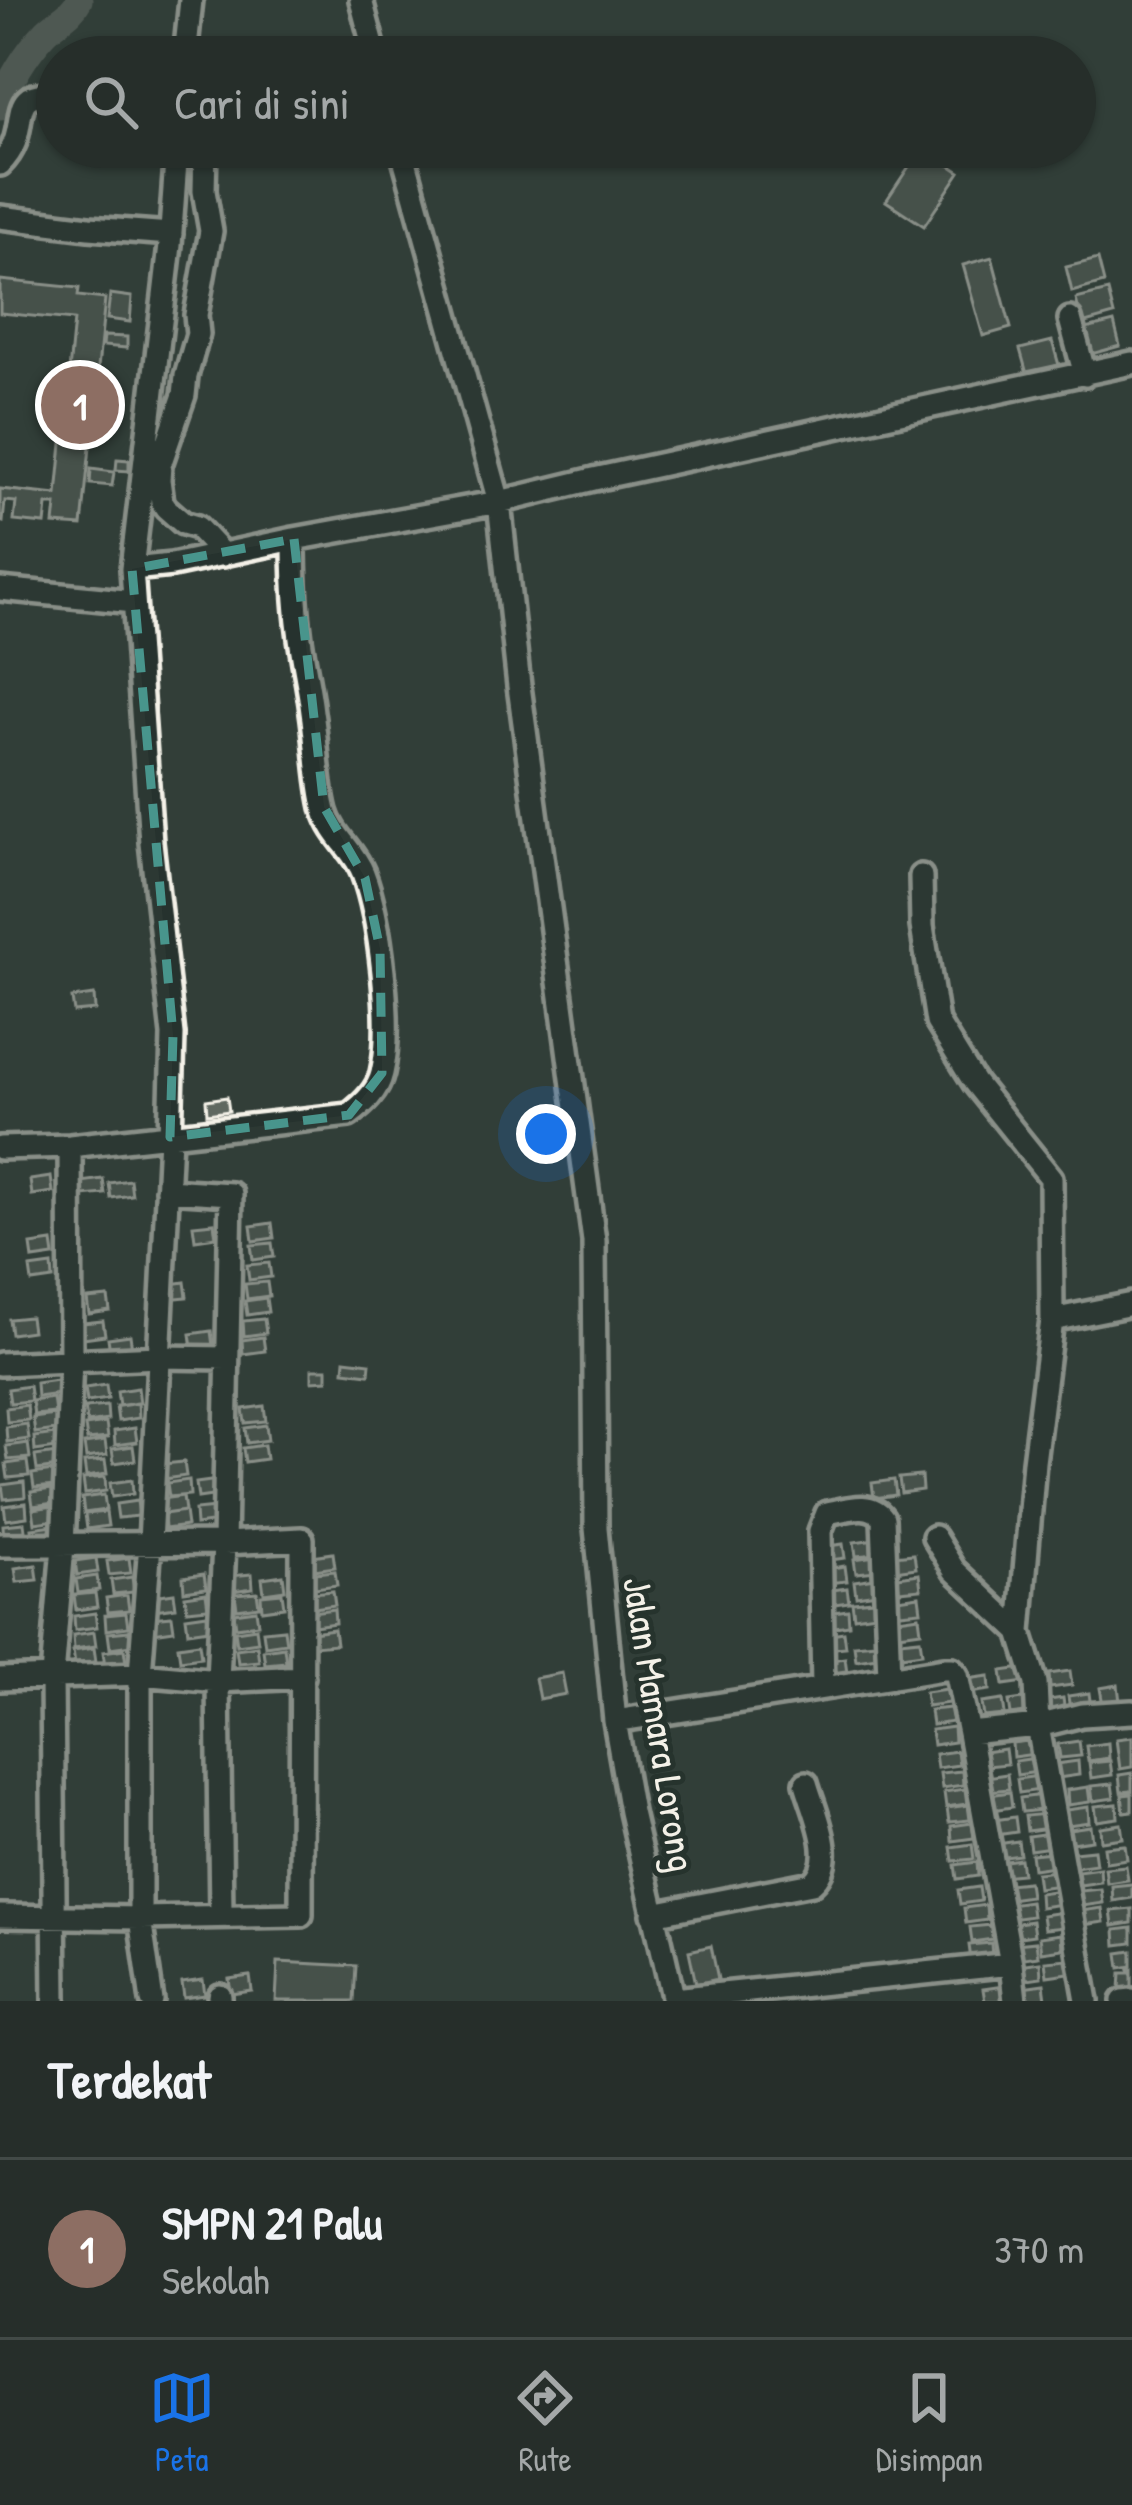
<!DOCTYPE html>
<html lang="id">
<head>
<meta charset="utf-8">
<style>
	:root { --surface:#262e2a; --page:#323a36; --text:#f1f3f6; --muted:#a4a8a8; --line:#424a47; --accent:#1a73e8 }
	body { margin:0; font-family:"Patrick Hand",sans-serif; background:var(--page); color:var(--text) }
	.you { position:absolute; left:546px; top:1134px; width:42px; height:42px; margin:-30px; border:9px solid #fff; border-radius:50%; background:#1a73e8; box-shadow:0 0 0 18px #1a73e833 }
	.badge { display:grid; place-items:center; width:78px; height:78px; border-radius:50%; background:var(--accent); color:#fff; font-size:39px; font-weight:700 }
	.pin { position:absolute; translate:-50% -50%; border:6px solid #fff; box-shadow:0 3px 12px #0006 }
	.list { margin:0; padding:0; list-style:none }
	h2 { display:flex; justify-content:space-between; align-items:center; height:156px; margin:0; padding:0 48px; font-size:51px }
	h2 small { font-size:39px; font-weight:400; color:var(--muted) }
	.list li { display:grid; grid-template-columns:78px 1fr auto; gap:36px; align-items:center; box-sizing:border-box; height:180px; padding:0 48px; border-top:3px solid var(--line) }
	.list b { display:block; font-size:45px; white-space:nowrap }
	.list p { margin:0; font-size:39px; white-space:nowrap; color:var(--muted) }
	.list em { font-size:39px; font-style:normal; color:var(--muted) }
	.icon { flex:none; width:66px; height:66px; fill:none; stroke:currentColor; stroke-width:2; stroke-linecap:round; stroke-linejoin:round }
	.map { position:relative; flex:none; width:1132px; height:2001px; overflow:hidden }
	.search { position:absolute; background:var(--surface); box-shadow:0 3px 9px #0004; left:36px; right:36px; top:36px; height:132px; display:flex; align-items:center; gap:30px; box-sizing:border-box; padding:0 42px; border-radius:66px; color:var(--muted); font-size:45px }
	.sheet { height:336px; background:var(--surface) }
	nav { display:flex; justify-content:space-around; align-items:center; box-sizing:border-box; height:168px; border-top:3px solid var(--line); background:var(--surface); font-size:33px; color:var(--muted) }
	nav a { display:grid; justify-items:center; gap:6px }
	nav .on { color:var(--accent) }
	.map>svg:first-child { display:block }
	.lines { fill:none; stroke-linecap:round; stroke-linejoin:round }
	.river { stroke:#727972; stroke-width:27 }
	.building { fill:#5f6861; stroke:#f4f1e8; stroke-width:3 }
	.minor-casing { stroke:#f4f1e8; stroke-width:30 }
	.minor { stroke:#26332d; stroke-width:21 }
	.marked { fill:none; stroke:#48958c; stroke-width:9; stroke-dasharray:24 15; stroke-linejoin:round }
	.labels { text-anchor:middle; stroke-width:10; stroke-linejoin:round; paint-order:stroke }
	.street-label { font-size:39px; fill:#f4f1e8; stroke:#26332d }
</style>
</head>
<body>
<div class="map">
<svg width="1132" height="2001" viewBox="0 0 1132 2001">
	<rect width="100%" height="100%" fill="#323e38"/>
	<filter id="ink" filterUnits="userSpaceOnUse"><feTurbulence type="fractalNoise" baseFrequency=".00833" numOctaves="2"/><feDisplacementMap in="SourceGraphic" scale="24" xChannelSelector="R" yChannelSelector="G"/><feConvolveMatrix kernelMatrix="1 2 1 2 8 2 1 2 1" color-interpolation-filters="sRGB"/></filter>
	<g filter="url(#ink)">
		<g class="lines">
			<!-- river -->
			<path class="river" d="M0,107C9,81 26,53 45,33C57,20 71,16 79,0"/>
		</g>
		<!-- building -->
		<path class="building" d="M922,147L960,172L924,226L886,201Z
			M992,257L1011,328L983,336L963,265Z
			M1098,259L1104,283L1072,292L1066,267Z
			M0,280L79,288L78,296L105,299L82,526L54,524L56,505H47L45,524L14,521L16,502L5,501L3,522L0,521V489L57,495L74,320L0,313Z
			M1108,291L1114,315L1082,324L1076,299Z
			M110,294L132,297L130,322L107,319Z
			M1114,322L1120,346L1088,355L1082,330Z
			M104,336L127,337V348L103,346Z
			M1052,341L1059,365L1027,374L1020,349Z
			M117,459L129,460V471L116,470Z
			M91,469L114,472L112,486L90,484Z
			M94,995L95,1010L74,1012L72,998Z
			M227,1097L229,1111L207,1114L206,1100Z
			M51,1177L53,1192L32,1195L30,1180Z
			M103,1179L105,1194L83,1196L81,1182Z
			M130,1180L132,1195L111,1198L109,1183Z
			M214,1223L216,1237L195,1240L193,1225Z
			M272,1223L274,1238L253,1241L251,1226Z
			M52,1242L54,1256L33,1259L31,1245Z
			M272,1243L274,1257L253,1260L251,1245Z
			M269,1263L271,1277L249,1280L247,1265Z
			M52,1265L53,1279L32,1282L30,1268Z
			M185,1282L187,1297L166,1299L164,1285Z
			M267,1282L269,1296L247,1299L245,1284Z
			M108,1297L110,1311L89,1314L87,1299Z
			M266,1298L268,1312L247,1315L245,1301Z
			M30,1317L32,1331L11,1334L9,1319Z
			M264,1319L266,1333L244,1336L243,1321Z
			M103,1321L105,1335L83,1338L82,1323Z
			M211,1331L213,1346L192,1348L190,1334Z
			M130,1335L132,1349L110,1352L108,1338Z
			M263,1337L265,1351L243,1354L242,1340Z
			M345,1360L370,1363L369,1374L344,1371Z
			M312,1369H327V1380L312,1381Z
			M57,1380L59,1394L37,1397L36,1383Z
			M106,1385L108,1399L87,1402L85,1388Z
			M29,1386L31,1401L10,1403L8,1389Z
			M138,1388L140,1403L119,1406L117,1391Z
			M53,1398L55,1413L34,1415L32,1401Z
			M138,1403L139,1418L118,1421L116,1406Z
			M27,1405L29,1420L7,1422L6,1408Z
			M107,1406L108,1420L87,1423L85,1408Z
			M264,1406L266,1421L245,1423L243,1409Z
			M55,1415L56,1430L35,1433L33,1418Z
			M106,1423L108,1438L87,1440L85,1426Z
			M27,1424L29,1439L7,1442L6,1427Z
			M266,1425L268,1440L247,1443L245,1428Z
			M135,1428L137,1442L115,1445L114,1431Z
			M55,1434L57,1448L35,1451L34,1437Z
			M105,1441L107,1455L86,1458L84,1444Z
			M28,1443L30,1458L8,1460L6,1446Z
			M264,1445L266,1459L245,1462L243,1448Z
			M133,1446L135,1460L114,1463L112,1449Z
			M57,1453L58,1467L37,1470L35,1456Z
			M105,1460L107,1474L86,1477L84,1462Z
			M27,1461L29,1476L8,1478L6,1464Z
			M184,1462L186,1476L164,1479L163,1464Z
			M53,1471L55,1486L34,1488L32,1474Z
			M921,1476L922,1490L901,1493L899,1478Z
			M105,1477L106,1491L85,1494L83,1479Z
			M132,1480L133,1494L112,1497L110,1483Z
			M189,1480L190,1495L169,1497L167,1483Z
			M218,1480L219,1495L198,1498L196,1483Z
			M894,1480L896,1495L874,1498L872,1483Z
			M24,1482L25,1497L4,1499L2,1485Z
			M52,1489L54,1503L33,1506L31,1492Z
			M104,1495L106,1510L84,1513L82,1498Z
			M183,1496L185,1511L163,1514L161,1499Z
			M137,1501L139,1516L118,1518L116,1504Z
			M26,1503L27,1517L6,1520L4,1506Z
			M54,1506L56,1520L35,1523L33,1509Z
			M216,1508L218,1522L196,1525L195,1510Z
			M185,1511L187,1526L165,1529L164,1514Z
			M106,1512L108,1526L87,1529L85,1514Z
			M24,1523L26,1537L4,1540L3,1525Z
			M53,1525L55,1539L34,1542L32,1528Z
			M875,1539L877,1554L856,1556L854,1542Z
			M843,1544L845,1558L823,1561L821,1547Z
			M333,1553L335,1567L314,1570L312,1556Z
			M914,1554L916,1568L895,1571L893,1556Z
			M875,1556L877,1571L856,1573L854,1559Z
			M96,1558L98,1572L77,1575L75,1561Z
			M129,1558L131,1573L109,1575L107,1561Z
			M36,1565L38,1580L17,1582L15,1568Z
			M845,1566L847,1581L826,1583L824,1569Z
			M335,1571L337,1585L315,1588L314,1573Z
			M204,1574L206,1588L184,1591L183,1577Z
			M252,1574L253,1588L232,1591L230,1576Z
			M919,1574L921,1589L899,1591L898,1577Z
			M283,1575L285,1590L264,1593L262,1578Z
			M97,1576L99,1590L78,1593L76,1579Z
			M132,1577L134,1592L113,1594L111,1580Z
			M875,1578L877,1593L856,1596L854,1581Z
			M847,1588L849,1602L827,1605L825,1591Z
			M333,1591L335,1605L314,1608L312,1593Z
			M257,1592L259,1606L237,1609L235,1594Z
			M95,1593L97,1607L76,1610L74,1595Z
			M174,1593L176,1607L154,1610L153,1596Z
			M206,1593L208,1608L187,1610L185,1596Z
			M282,1593L284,1607L262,1610L261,1595Z
			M127,1595L129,1610L108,1612L106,1598Z
			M919,1596L921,1611L900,1613L898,1599Z
			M873,1600L875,1614L854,1617L852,1602Z
			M334,1609L335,1623L314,1626L312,1612Z
			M256,1610L258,1624L236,1627L234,1613Z
			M848,1610L849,1625L828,1628L826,1613Z
			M95,1613L97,1627L75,1630L74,1616Z
			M126,1613L128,1627L106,1630L105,1615Z
			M207,1614L209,1629L188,1632L186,1617Z
			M172,1616L174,1630L153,1633L151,1618Z
			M919,1616L921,1631L899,1634L898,1619Z
			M256,1628L258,1642L237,1645L235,1631Z
			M284,1629L286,1643L265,1646L263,1631Z
			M334,1629L336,1644L314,1646L312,1632Z
			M129,1631L131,1645L110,1648L108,1633Z
			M94,1632L96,1646L74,1649L73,1635Z
			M844,1632L846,1647L825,1649L823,1635Z
			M920,1639L922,1653L901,1656L899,1641Z
			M199,1643L201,1657L180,1660L178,1646Z
			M876,1643L877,1657L856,1660L854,1645Z
			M257,1646L259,1661L238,1663L236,1649Z
			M284,1647L286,1662L265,1664L263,1650Z
			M94,1648L96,1662L75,1665L73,1651Z
			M124,1649L126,1663L105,1666L103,1652Z
			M845,1658L847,1672L826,1675L824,1661Z
			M1023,1668L1025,1682L1004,1685L1002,1671Z
			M1070,1671L1072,1685L1050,1688L1049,1674Z
			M562,1673L566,1694L539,1699L535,1678Z
			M989,1676L990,1690L969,1693L967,1679Z
			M1118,1685L1120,1702L1103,1705L1100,1688Z
			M947,1689L949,1703L927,1706L925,1692Z
			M1089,1693L1091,1708L1070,1710L1068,1696Z
			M1030,1698L1032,1712L1011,1715L1009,1701Z
			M1063,1698L1065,1713L1044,1715L1042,1701Z
			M1003,1700L1005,1715L984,1717L982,1703Z
			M951,1708L953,1722L932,1725L930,1710Z
			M953,1727L954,1742L933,1745L931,1730Z
			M1132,1737V1767L1120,1769L1116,1739Z
			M1033,1740L1035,1754L1013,1757L1012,1743Z
			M1079,1741L1081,1756L1060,1758L1058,1744Z
			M1108,1743L1109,1758L1088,1761L1086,1746Z
			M1005,1749L1007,1764L986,1766L984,1752Z
			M957,1751L959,1765L937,1768L935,1754Z
			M1036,1758L1038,1772L1017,1775L1015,1761Z
			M1078,1761L1079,1775L1058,1778L1056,1764Z
			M1110,1761L1112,1775L1091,1778L1089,1763Z
			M962,1771L963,1785L942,1788L940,1773Z
			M1132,1773V1791L1121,1792L1119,1775Z
			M1007,1774L1009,1789L988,1791L986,1777Z
			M1039,1776L1040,1790L1019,1793L1017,1779Z
			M1112,1784L1114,1798L1093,1801L1091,1786Z
			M1088,1787L1090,1802L1068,1805L1067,1790Z
			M965,1789L967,1804L946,1807L944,1792Z
			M1010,1792L1012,1807L991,1810L989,1795Z
			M1132,1794V1811L1124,1812L1122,1795Z
			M1042,1795L1043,1810L1022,1812L1020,1798Z
			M1117,1804L1118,1818L1097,1821L1095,1806Z
			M968,1805L970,1820L949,1822L947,1808Z
			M1088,1807L1089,1822L1068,1825L1066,1810Z
			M1047,1814L1049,1828L1027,1831L1025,1816Z
			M1015,1817L1017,1832L996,1835L994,1820Z
			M972,1823L974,1838L952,1841L951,1826Z
			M1121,1824L1123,1838L1101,1841L1100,1827Z
			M1090,1826L1092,1840L1071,1843L1069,1829Z
			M1050,1833L1051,1847L1030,1850L1028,1836Z
			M1018,1841L1020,1855L998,1858L997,1844Z
			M972,1844L974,1859L953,1861L951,1847Z
			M1125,1845L1127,1859L1106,1862L1104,1847Z
			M1094,1850L1096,1864L1075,1867L1073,1852Z
			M1053,1852L1054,1866L1033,1869L1031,1854Z
			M1020,1859L1022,1874L1001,1876L999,1862Z
			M977,1862L978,1876L957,1879L955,1865Z
			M1126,1866L1128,1880L1107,1883L1105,1868Z
			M1100,1868L1101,1882L1080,1885L1078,1871Z
			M1057,1871L1059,1885L1038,1888L1036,1873Z
			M1028,1882L1030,1896L1009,1899L1007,1884Z
			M1132,1884V1898L1113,1901L1112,1886Z
			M979,1887L981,1901L960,1904L958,1890Z
			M1101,1889L1103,1903L1082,1906L1080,1891Z
			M1060,1890L1062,1904L1040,1907L1039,1893Z
			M1030,1901L1032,1916L1011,1919L1009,1904Z
			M986,1905L987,1920L966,1923L964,1908Z
			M1102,1908L1104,1922L1083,1925L1081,1911Z
			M1132,1909V1923L1113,1926L1111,1911Z
			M1063,1912L1065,1927L1044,1929L1042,1915Z
			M1032,1921L1034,1935L1013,1938L1011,1924Z
			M992,1925L993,1939L972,1942L970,1927Z
			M1132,1928V1943L1116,1945L1115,1930Z
			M1061,1934L1062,1949L1041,1952L1039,1937Z
			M1036,1942L1038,1956L1017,1959L1015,1944Z
			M991,1943L992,1957L971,1960L969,1945Z
			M711,1946L718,1979L696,1984L689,1951Z
			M1132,1951V1966L1120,1968L1118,1953Z
			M1067,1959L1069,1973L1047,1976L1045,1961Z
			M278,1962L356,1966L354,2001H276Z
			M1040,1962L1041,1977L1020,1980L1018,1965Z
			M1129,1968H1132V1989H1120L1121,1973H1129Z
			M250,1976L252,1991L231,1994L229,1979Z
			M203,1980L205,1995L184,1998L182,1983Z
			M1044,1984L1046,1999L1024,2001L1022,1987Z
			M1004,1986L1006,2001H985L983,1989Z"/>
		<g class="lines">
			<defs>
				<path id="minor" d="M361,0L376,57
					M185,57L191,0
					M177,147L170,245L132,569L172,565L294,539L499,502L594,479L1132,363
					M205,147L204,191L211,231L196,315L198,334L186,376L184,395L160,465L159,480L162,502L166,508L183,523L197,527L223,555
					M401,147L499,502L519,686L594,1241L596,1528L615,1721L631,1812L674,2001
					M0,164C36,130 0,88 57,95
					M0,217L89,228L171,234
					M1070,319L1085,375
					M132,569L151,842L173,1035L170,1137L150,1543L140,1674V1918L152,2001
					M0,589L134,602
					M921,876L922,926L937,1022L974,1082L1051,1178L1052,1320
					M0,1148L70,1146L349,1115C364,1104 378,1091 382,1073C393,1027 380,917 363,873C354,850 332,836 325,811C317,780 317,744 312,712C309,684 302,658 299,630C295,600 294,570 294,539
					M167,1190L231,1194L224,1543L218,1681L221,1915
					M0,1364L159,1357L227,1358
					M934,1537L954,1570L1020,1632L1036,1683L1038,1726L1087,2001
					M0,1545L224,1543L302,1539L301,1915L140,1918L0,1916
					M1020,1632L1034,1462L1052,1320L1132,1304
					M0,1679L140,1674L218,1681L303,1677
					M823,1687L820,1531L827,1513C846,1510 870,1500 883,1518L889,1677
					M615,1721L944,1669H952L957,1675L969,1733
					M653,1914L812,1883C839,1860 814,1812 806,1783
					M674,1999L1011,1964
					M55,2001L52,1676L63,1546L71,1360L70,1146
					M220,2001V1996
					M1015,2001L1011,1964L969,1733L1038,1726L1082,1715L1132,1712
					M1123,2001L1132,2000"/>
			</defs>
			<!-- minor casing -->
			<use href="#minor" class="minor-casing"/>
			<!-- minor -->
			<use href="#minor" class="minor"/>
		</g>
	</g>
	<!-- marked area -->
	<path d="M0 0H1132V2001H0ZM294,539L324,807L365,878L380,949L382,1073L349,1115L170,1137L173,1035L132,569Z" fill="#323e38" fill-opacity=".55" fill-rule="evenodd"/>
	<path class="marked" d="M294,539L324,807L365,878L380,949L382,1073L349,1115L170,1137L173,1035L132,569Z"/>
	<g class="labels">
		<!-- street labels -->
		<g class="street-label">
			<text transform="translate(660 1724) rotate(81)" y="14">Jalan Mamara Lorong</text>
		</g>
	</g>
</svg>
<div class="you"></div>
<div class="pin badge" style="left:80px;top:405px;background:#8d6e63">1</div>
<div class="search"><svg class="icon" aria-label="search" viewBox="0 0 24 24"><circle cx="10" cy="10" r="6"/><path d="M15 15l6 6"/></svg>Cari di sini</div>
</div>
<section class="sheet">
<h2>Terdekat<small></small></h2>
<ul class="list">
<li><span class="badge" style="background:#8d6e63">1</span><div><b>SMPN 21 Palu</b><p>Sekolah</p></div><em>370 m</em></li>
</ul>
</section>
<nav>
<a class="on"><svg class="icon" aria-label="map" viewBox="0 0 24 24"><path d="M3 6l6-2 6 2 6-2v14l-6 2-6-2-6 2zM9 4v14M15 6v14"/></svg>Peta</a>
<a><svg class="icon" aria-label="directions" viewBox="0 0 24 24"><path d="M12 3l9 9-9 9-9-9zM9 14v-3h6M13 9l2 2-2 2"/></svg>Rute</a>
<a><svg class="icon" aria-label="saved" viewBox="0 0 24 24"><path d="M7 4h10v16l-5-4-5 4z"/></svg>Disimpan</a>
</nav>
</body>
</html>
